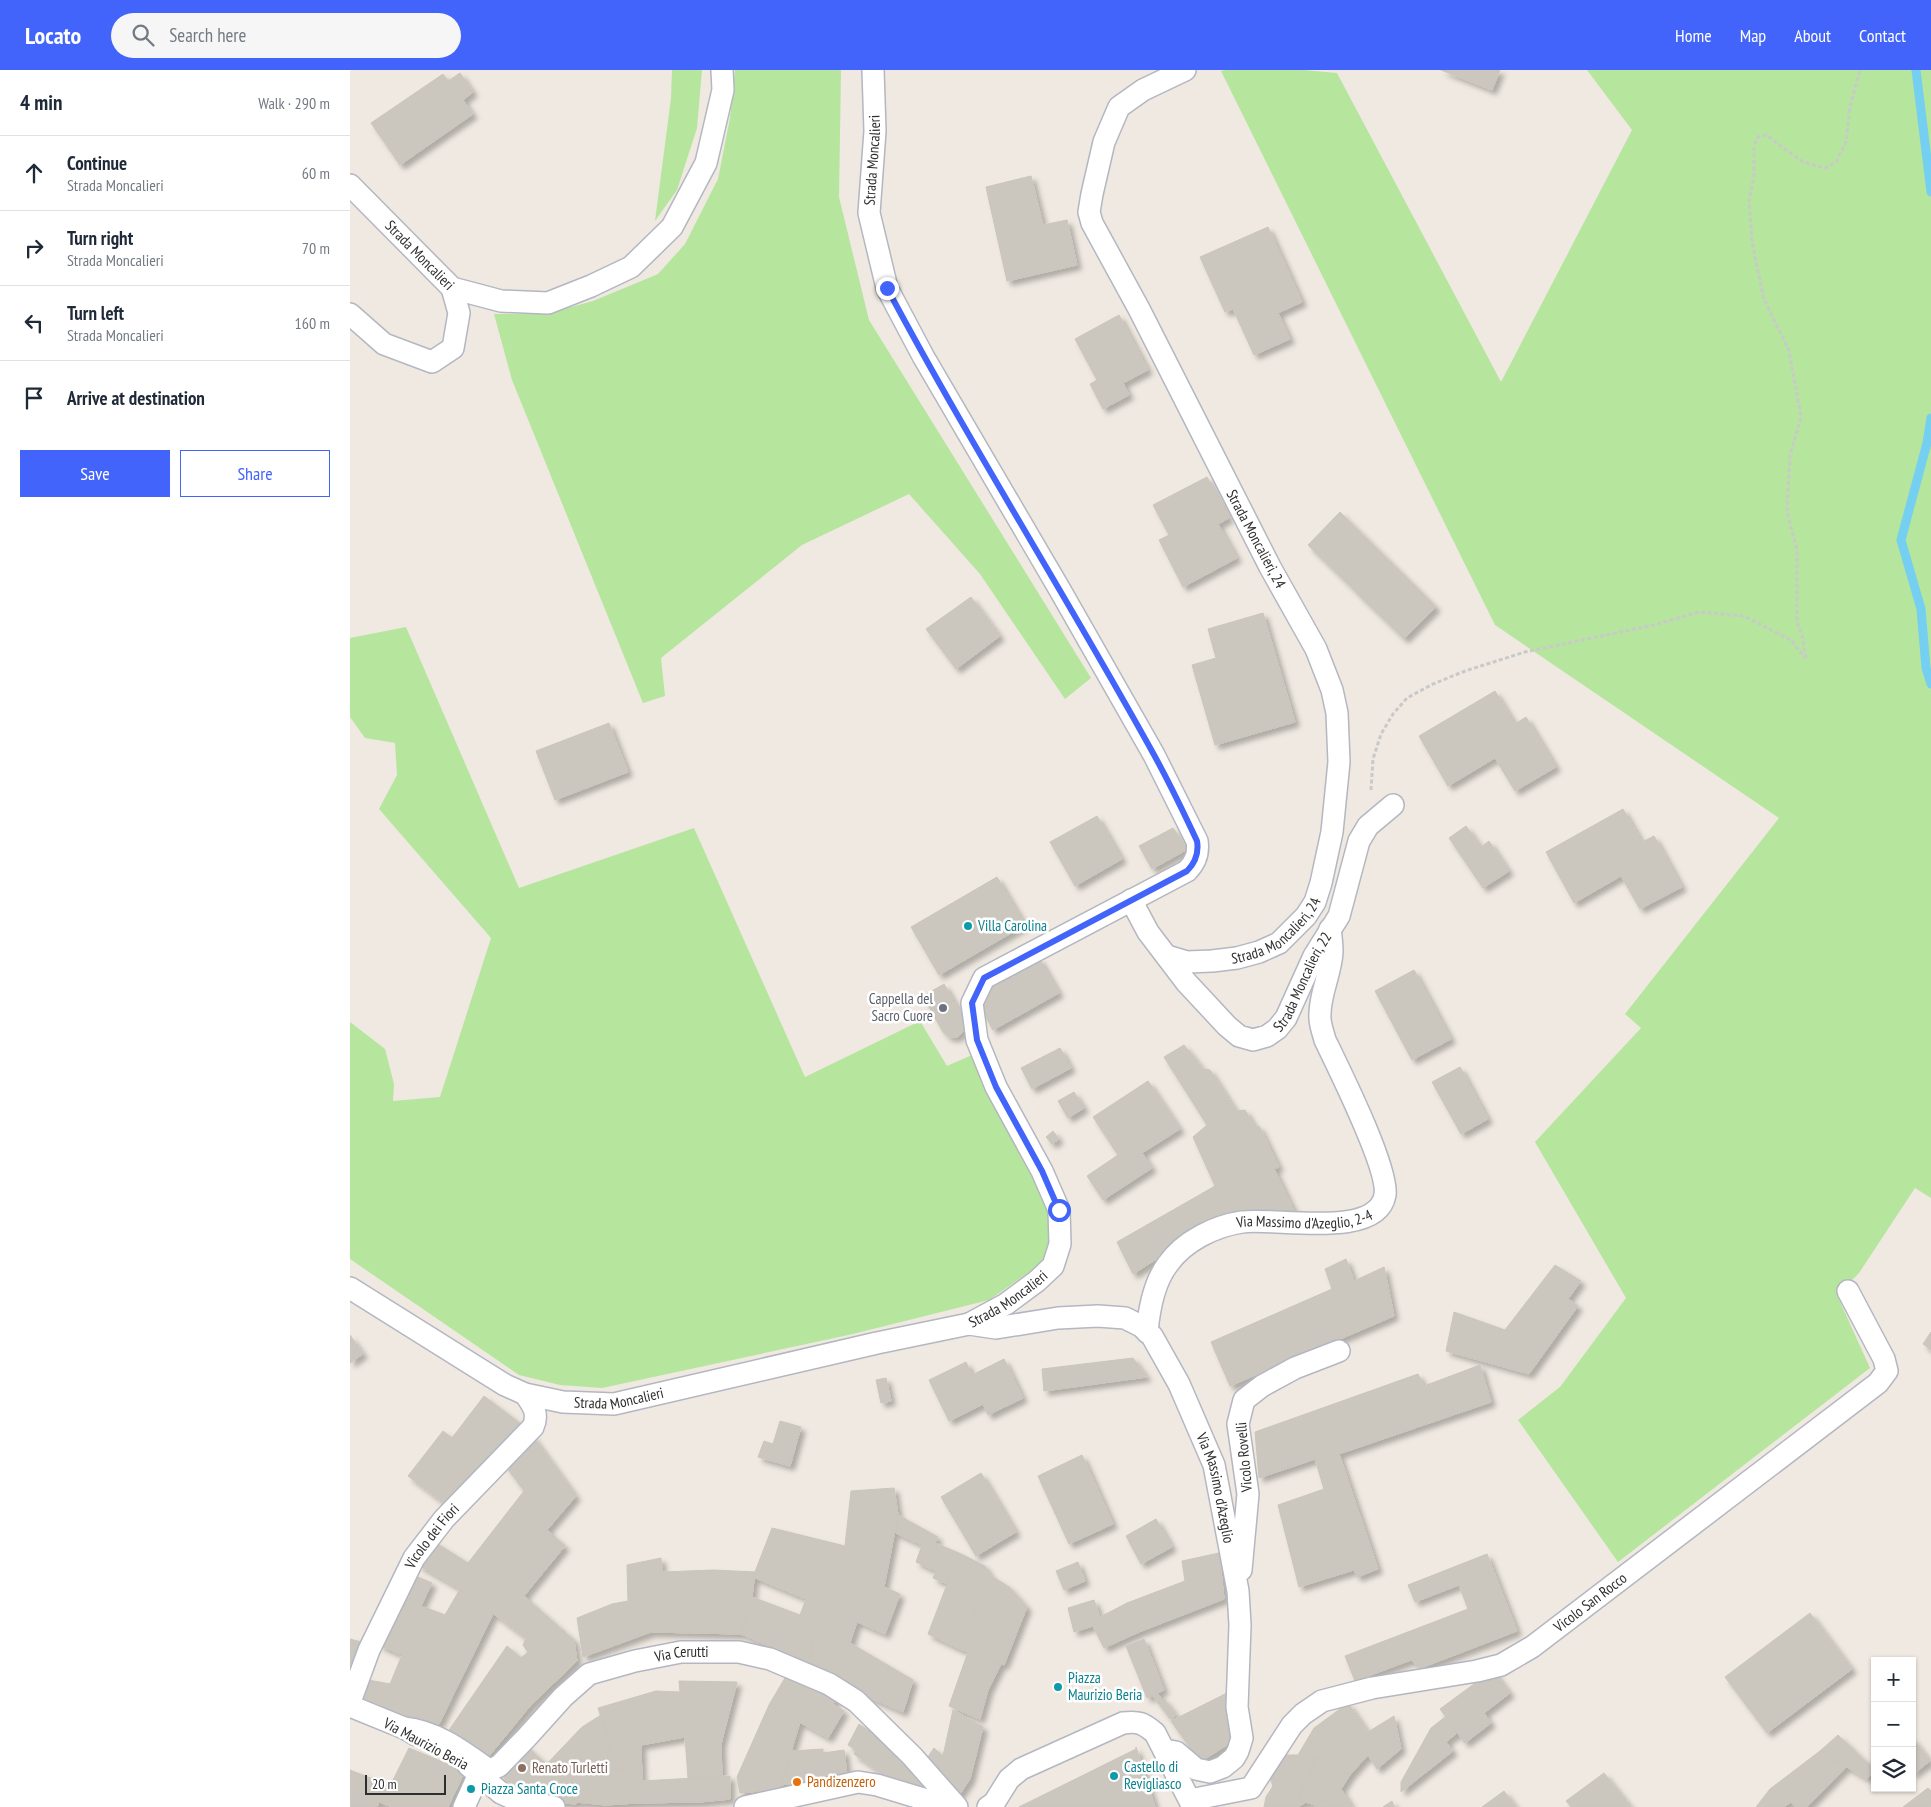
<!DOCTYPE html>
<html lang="en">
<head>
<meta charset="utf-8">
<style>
	:root { --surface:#fff; --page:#f6f6f7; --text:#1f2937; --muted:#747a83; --line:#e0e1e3; --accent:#4264fb }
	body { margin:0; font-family:"PT Sans Narrow",sans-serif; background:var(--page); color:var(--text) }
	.controls { position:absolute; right:15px; bottom:15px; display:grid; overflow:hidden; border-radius:0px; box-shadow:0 1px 4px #0004 }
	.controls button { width:45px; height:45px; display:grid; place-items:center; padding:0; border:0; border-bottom:1px solid var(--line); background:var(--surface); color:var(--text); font:25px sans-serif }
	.scale { position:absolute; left:15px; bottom:12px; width:81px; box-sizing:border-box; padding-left:5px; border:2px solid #2e2e2e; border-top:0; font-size:14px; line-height:18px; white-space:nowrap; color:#2e2e2e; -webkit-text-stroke:4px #fff; paint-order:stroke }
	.stop { position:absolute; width:15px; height:15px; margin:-11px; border:4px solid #4264fb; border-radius:50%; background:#fff }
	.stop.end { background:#4264fb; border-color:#fff; box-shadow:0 1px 5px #0008 }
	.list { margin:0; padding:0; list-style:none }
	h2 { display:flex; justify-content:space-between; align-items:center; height:65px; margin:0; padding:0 20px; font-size:21px }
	h2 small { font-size:16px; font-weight:400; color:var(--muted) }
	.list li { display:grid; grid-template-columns:32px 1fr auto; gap:15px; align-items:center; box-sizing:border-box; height:75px; padding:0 20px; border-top:1px solid var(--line) }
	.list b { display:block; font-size:19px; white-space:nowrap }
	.list p { margin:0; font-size:16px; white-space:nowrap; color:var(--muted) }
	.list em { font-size:16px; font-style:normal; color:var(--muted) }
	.actions { display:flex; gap:10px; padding:15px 20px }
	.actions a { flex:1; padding:11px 0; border:1px solid var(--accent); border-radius:0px; text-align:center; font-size:18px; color:var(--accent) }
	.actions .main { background:var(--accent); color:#fff }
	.icon { flex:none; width:28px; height:28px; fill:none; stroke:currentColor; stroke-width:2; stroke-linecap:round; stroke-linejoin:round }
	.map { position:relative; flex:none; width:1581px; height:1737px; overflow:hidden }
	header { display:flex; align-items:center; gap:30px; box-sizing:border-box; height:70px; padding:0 25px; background:var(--accent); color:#fff }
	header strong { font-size:24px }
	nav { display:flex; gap:28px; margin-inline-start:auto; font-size:18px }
	.search { width:350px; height:45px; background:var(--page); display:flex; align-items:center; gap:12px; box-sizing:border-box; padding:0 18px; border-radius:28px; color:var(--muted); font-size:19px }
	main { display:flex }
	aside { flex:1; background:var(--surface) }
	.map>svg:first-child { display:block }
	.green { fill:#b6e59e }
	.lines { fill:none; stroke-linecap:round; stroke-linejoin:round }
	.stream { stroke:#75cff0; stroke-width:9 }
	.building { fill:#cbc7bf; stroke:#cbc5ba; filter:url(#shadow) }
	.street-casing { stroke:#b4b7c1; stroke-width:24 }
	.path { stroke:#c9c9c9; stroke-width:3; stroke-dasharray:4 2.5; stroke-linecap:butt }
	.street { stroke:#fff; stroke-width:21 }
	.route { stroke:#4264fb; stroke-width:6 }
	.culture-dot { fill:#0f9aa8; stroke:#fff; stroke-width:2 }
	.worship-dot { fill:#6b7280; stroke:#fff; stroke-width:2 }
	.education-dot { fill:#8d6e63; stroke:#fff; stroke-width:2 }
	.food-dot { fill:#e8710a; stroke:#fff; stroke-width:2 }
	.labels { text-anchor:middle; stroke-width:5; stroke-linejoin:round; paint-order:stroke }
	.street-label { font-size:15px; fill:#2e2e2e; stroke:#fff }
	.culture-label { font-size:15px; fill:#0d838f; stroke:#fff; text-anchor:start }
	.worship-label { font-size:15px; fill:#5b616d; stroke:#fff; text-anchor:end }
	.education-label { font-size:15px; fill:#785e54; stroke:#fff; text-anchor:start }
	.food-label { font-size:15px; fill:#c56008; stroke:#fff; text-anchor:start }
</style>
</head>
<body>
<header>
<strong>Locato</strong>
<div class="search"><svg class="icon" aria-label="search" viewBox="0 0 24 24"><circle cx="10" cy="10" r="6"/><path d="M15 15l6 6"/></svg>Search here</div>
<nav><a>Home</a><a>Map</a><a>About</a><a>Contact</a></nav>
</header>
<main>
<aside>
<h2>4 min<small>Walk · 290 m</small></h2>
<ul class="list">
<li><svg class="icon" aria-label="ahead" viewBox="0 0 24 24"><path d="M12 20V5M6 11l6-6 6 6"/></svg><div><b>Continue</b><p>Strada Moncalieri</p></div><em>60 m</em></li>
<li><svg class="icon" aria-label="right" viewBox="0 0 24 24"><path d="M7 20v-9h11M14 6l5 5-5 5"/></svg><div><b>Turn right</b><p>Strada Moncalieri</p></div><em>70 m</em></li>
<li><svg class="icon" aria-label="left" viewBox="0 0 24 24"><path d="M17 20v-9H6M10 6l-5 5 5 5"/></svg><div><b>Turn left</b><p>Strada Moncalieri</p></div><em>160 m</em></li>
<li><svg class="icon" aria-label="arrive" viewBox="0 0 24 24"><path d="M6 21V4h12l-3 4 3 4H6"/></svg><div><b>Arrive at destination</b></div></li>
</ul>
<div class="actions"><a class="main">Save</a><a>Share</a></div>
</aside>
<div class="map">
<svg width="1581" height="1737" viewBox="0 0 1581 1737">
	<defs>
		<filter id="shadow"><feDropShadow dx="4.5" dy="4.5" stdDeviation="2.5" flood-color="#0004"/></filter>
	</defs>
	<rect width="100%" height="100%" fill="#efe9e1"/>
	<!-- green -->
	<path class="green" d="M322,0H352L347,58L327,120L305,151L321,28Z
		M385,0H491L489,127L519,250L741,608L715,629L630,504L559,424L452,475L311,588L315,626L293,633L162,310L144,244H196L243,231L308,204L335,174L368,109L380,48Z
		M876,0H953L987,3L1151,312L1282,60L1237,0H1581V1128L1565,1118L1509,1203L1487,1225L1520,1298L1268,1492L1168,1350L1210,1317L1276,1228L1185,1072L1291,958L1275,944L1429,748L1145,555L871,1Z
		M56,557L169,818L344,758L455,1007L570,951L597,996L622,985L701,1141L700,1178L691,1194L639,1230L503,1264L252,1318L210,1315L169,1305L0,1189V952L35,979L44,1014L43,1031L90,1027L141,868L29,739L47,705L45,673L15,668L0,647V568Z"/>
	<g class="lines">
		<!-- stream -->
		<path class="stream" d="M1566,0L1581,122
			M1581,348L1577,373L1551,470L1571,539L1576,598L1581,614"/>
	</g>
	<!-- building -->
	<path class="building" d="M1091,0H1150L1142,20Z
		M110,3L123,22L113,30L123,44L50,95L21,53L93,4L98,11Z
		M681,106L693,155L717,150L727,195L657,211L636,117Z
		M918,157L952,232L928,243L940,269L904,285L883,239L875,242L850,187Z
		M769,245L798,300L773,313L779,325L753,339L740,314L747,310L725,269Z
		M857,407L879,448L868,454L887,488L833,517L809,470L819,465L803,435Z
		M990,442L1086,537L1054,569L958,475Z
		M621,527L650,566L606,599L576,559Z
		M913,543L945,652L865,675L842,595L866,588L858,559Z
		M1145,621L1165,654L1176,647L1206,697L1165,721L1145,688L1098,716L1069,666Z
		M259,653L278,702L205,730L186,681Z
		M1273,739L1292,772L1304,766L1332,817L1290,839L1271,806L1224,833L1196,782Z
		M747,746L772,789L725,816L700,772Z
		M1116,756L1131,777L1139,771L1159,801L1133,818L1099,768Z
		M823,758L838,779L802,799L789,776Z
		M647,807L675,855L589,905L561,857Z
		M689,888L709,923L643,960L633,942L637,917Z
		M1064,900L1101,969L1062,990L1025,921Z
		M594,914L614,949L615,958L612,963L607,967H599L593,962L573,926Z
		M834,975L853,999L860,1000L886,1041L895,1040L905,1057L909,1056L929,1097L924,1099L947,1147L860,1155L783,1204L767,1172L865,1116L843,1067L857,1055L814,987Z
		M710,978L721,998L682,1019L671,998Z
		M1110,997L1138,1049L1111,1064L1082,1012Z
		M798,1011L830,1059L792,1083L802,1098L753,1130L737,1106L768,1085L743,1047Z
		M724,1022L734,1038L718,1048L708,1031Z
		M703,1061L709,1069L702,1074L696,1067Z
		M996,1189L1004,1211L1034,1197L1044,1246L880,1316L861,1272L982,1219L975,1199Z
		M1205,1195L1231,1211L1218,1229L1228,1236L1179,1304L1096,1281L1104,1242L1155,1260Z
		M1581,1262V1280L1573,1274Z
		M0,1265L13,1284L0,1293Z
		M783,1288L797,1307L694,1321L692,1299Z
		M654,1289L673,1328L638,1345L633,1334L599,1351L579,1310L616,1292L622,1305Z
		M1130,1295L1141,1332L989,1384L1028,1499L1007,1507L1004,1500L949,1517L928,1435L974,1419L965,1389L909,1408L905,1362L1068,1304L1074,1316Z
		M536,1308L541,1331L531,1333L526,1310Z
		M134,1326L171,1354L136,1399L130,1395L98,1436L58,1406L93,1361L102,1368Z
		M430,1351L451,1357L440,1396L408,1387L414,1371L423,1374Z
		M182,1365L226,1426L197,1460L215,1476L174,1526L224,1570L227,1591L181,1635L135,1691L97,1663L157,1576L171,1588L178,1582L173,1575L176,1568L110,1519L68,1495L83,1471L118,1493L174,1421L155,1395Z
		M732,1385L763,1454L719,1474L688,1406Z
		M631,1403L666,1462L626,1486L591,1427Z
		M544,1418L548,1445L534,1517L550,1524L535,1564L507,1552L500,1573L463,1555L484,1514L495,1476L501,1421Z
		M548,1445L588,1467L585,1473L609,1483L597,1514L583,1508L586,1501L566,1492L572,1475L546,1463Z
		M806,1449L822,1477L791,1494L776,1466Z
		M422,1458L495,1476L484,1514L463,1555L462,1594L391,1564L402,1527L450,1545L456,1529L403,1507Z
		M609,1483L635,1496L640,1505L610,1579L578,1564Z
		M869,1483L874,1529L789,1562L777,1533L835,1511L832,1491Z
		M1137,1484L1167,1561L1071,1598L1061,1590L1005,1611L995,1586L1118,1539L1109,1515L1065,1532L1058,1515Z
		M311,1488L312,1502L363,1500L405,1502L402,1527L391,1564L301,1562L233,1587L227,1548L262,1534L278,1531L277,1495Z
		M728,1492L735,1511L714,1520L706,1501Z
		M63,1505L82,1513L71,1536L95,1545L110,1519L143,1544L89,1654L80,1656L5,1628L13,1609L40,1614L52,1585L29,1575Z
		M640,1505L659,1517L677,1537L654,1595L610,1579Z
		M744,1530L750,1547L743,1556L724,1562L718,1538Z
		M777,1533L789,1562L754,1578L743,1556L750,1547Z
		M1460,1543L1502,1599L1417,1663L1375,1607Z
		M463,1555L500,1573L563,1610L553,1642L513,1625L462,1594Z
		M0,1569L15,1573L0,1610Z
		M794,1569L814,1620L797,1628L776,1576Z
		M618,1582L651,1594L638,1620L630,1649L599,1636Z
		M1143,1600L1160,1623L1134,1643L1141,1653L1115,1673L1090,1639Z
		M436,1606L455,1617L458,1612L486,1629L483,1634L494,1641L478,1668L419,1635Z
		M329,1611L387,1612L371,1674L372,1707L338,1708L335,1667L291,1675L292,1711H284L280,1701L256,1698L260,1674L248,1638L306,1621L330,1622Z
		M877,1623L885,1670L850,1692L821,1651Z
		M808,1624L812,1630L814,1629L826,1645L820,1649L803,1626Z
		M998,1633L1018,1662L1044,1646L1051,1679L1027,1699L1018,1685L1000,1705L966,1688L961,1699L948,1685L964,1658Z
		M419,1635L450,1652L431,1715L429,1719L390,1723L387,1707Z
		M603,1640L633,1657L620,1709L608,1727L574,1693L584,1678L593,1686Z
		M251,1645L260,1674L256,1698L280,1701L284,1711H292L286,1733L256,1735L226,1732V1734L205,1732L170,1722L232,1657Z
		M1095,1647L1107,1663L1096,1672L1103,1681L1051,1722V1712L1081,1658Z
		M509,1654L518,1660L520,1655L583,1723L534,1705L504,1684L506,1680L498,1675Z
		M1488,1665L1525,1700L1517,1709L1470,1681Z
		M1562,1667L1580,1691L1562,1705Z
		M174,1674L196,1694L170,1722L148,1703Z
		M786,1677L805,1737H669L786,1679Z
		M59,1678L115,1701L98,1737H43L29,1732L27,1737H0V1700L40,1716Z
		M473,1679V1683L494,1680L497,1705L431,1715L441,1681Z
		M1470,1681L1496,1697L1457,1737H1445L1441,1732L1434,1737H1406L1420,1719Z
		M927,1685H948L961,1699L948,1730L956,1732L948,1737H914L916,1727L923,1716L918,1702Z
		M966,1688L1000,1705L991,1719L966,1735L948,1730Z
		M1254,1703L1281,1737H1221L1216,1731Z
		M380,1706V1729L350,1732L286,1733L292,1711Z
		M1578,1718L1581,1721V1737H1553Z
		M991,1719L1002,1737H963L966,1735Z
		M1154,1721L1166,1737H1132Z
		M1042,1731L1044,1737H1033Z"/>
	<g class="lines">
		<defs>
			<g id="street">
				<path id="s1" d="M0,115L102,218L151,231L198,233L241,216L281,197L322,157L356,93L373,20L372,0"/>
				<path d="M0,244L34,274L82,292L103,278L109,243L102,218"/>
				<path id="s2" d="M781,830L798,862L836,912L877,956L889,966L903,970L917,966L927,959L936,948L964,886L989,846L1009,771L1018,756L1043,735"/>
				<path id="s3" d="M817,886L837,892L862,891L887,888L909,882L929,873L956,846L965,832L971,813L982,762L989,692L987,643L982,620L966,579L920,497L789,239L742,153L739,142L742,124L754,72L769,37L793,20L835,0"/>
				<path id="s4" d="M0,1218L155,1315L175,1324L213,1332L264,1334L527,1273L619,1254L656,1234L687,1211L703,1196L710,1174L709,1140L692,1101L646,1017L627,970L622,933L634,908L837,801C846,792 849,783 847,771L804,685L710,520L573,286L537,218L519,143L525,61L523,0"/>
				<path id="s5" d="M619,1254L646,1258L708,1248L748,1246L775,1248L791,1256L802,1266L829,1314L864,1395L888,1521L890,1555L887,1637L892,1668L888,1681L884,1688L873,1697L860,1702L846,1699L826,1682L814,1680"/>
				<path id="s6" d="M797,1262C799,1240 804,1212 818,1194C834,1171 865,1156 892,1152C925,1147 1027,1170 1035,1125C1039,1099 989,999 975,970C973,962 969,953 970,944C970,923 981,903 982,882C982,875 981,866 980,859"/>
				<path d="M891,1500L898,1424L888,1354L894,1330L912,1316L945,1298L989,1281"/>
				<path id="s7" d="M0,1632L19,1580L64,1488L94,1449L183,1357C189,1344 183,1335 175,1324"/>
				<path d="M0,1636L54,1658L66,1665"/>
				<path id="s8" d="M54,1658C85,1661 111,1680 136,1698L142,1699L149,1696L177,1667L213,1627L239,1604L285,1591L331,1582H389L420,1589L479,1614L506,1631L562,1686L607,1737"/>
				<path d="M118,1695L151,1723L166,1730L204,1737"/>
				<path id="s9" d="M840,1730L901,1718L942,1655L953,1644L972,1631L1022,1618L1127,1601L1151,1595L1182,1577L1528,1313L1537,1301L1534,1289L1498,1221"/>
				<path d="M114,1737L129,1704"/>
				<path d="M395,1737L508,1712L527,1715L600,1737"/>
				<path d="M638,1737L644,1733L659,1709L671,1699L773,1653C789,1651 793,1653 805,1663L843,1737"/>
			</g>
		</defs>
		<!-- street casing -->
		<use href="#street" class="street-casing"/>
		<!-- path -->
		<path class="path" d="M1456,588L1452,565L1447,552V480L1437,442L1440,386L1451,347L1439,280L1414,230L1402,172L1399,131L1404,105V76L1408,67L1416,65L1453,92L1475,98L1486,92L1496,72L1500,36L1510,0
			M1021,720L1023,689L1031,664L1043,644L1057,628L1083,614L1115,601L1175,582L1304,555L1349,542L1394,546L1441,570L1455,588"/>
		<!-- street -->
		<use href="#street" class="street"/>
	</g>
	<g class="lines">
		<!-- route -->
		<path class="route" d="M537,218C621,376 717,527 803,683C819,712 833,741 847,771C849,783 846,792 837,801L634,908L622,933L627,970L646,1017L692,1101L709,1140"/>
	</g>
	<!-- markers -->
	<g class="culture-dot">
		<circle cx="618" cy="856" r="5"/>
		<circle cx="708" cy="1617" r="5"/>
		<circle cx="764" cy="1706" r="5"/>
		<circle cx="121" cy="1719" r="5"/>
	</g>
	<circle class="worship-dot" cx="593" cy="938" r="5"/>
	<circle class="education-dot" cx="172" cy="1698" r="5"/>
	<circle class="food-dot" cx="447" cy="1712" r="5"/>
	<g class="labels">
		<!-- street labels -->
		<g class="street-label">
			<text dy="5" stroke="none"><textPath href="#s4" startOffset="2099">Strada Moncalieri</textPath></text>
			<text dy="5" stroke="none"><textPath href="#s1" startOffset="99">Strada Moncalieri</textPath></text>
			<text transform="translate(906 469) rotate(62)" y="5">Strada Moncalieri, 24</text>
			<text dy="5" stroke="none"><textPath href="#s3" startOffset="120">Strada Moncalieri, 24</textPath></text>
			<text dy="5" stroke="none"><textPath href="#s2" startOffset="270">Strada Moncalieri, 22</textPath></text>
			<text dy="5" stroke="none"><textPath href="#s6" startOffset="222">Via Massimo d'Azeglio, 2-4</textPath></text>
			<text dy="5" stroke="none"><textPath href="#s4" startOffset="705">Strada Moncalieri</textPath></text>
			<text dy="5" stroke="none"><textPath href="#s4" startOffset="300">Strada Moncalieri</textPath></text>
			<text transform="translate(894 1387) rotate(-95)" y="5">Vicolo Rovelli</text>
			<text dy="5" stroke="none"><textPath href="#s5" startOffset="356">Via Massimo d'Azeglio</textPath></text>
			<text dy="5" stroke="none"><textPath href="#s7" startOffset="186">Vicolo dei Fiori</textPath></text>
			<text dy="5" stroke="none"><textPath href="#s9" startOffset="468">Vicolo San Rocco</textPath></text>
			<text dy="5" stroke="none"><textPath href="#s8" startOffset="330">Via Cerutti</textPath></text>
			<text transform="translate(76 1674) rotate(28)" y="5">Via Maurizio Beria</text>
		</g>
		<!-- culture labels -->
		<g class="culture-label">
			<text x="628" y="861">Villa Carolina</text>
			<text x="718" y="1613">Piazza<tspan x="718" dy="17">Maurizio Beria</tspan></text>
			<text x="774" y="1702">Castello di<tspan x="774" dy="17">Revigliasco</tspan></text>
			<text x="131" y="1724">Piazza Santa Croce</text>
		</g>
		<!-- worship labels -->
		<g class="worship-label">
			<text x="583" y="934">Cappella del<tspan x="583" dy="17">Sacro Cuore</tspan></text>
		</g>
		<!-- education labels -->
		<g class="education-label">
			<text x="182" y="1703">Renato Turletti</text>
		</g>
		<!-- food labels -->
		<g class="food-label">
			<text x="457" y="1717">Pandizenzero</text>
		</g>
	</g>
</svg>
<div class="controls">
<button>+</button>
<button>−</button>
<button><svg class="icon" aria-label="layers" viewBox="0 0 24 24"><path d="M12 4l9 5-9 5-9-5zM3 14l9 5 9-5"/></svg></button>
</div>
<div class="scale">20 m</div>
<div class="stop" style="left:709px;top:1140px"></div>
<div class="stop end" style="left:537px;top:218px"></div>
</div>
</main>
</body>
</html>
